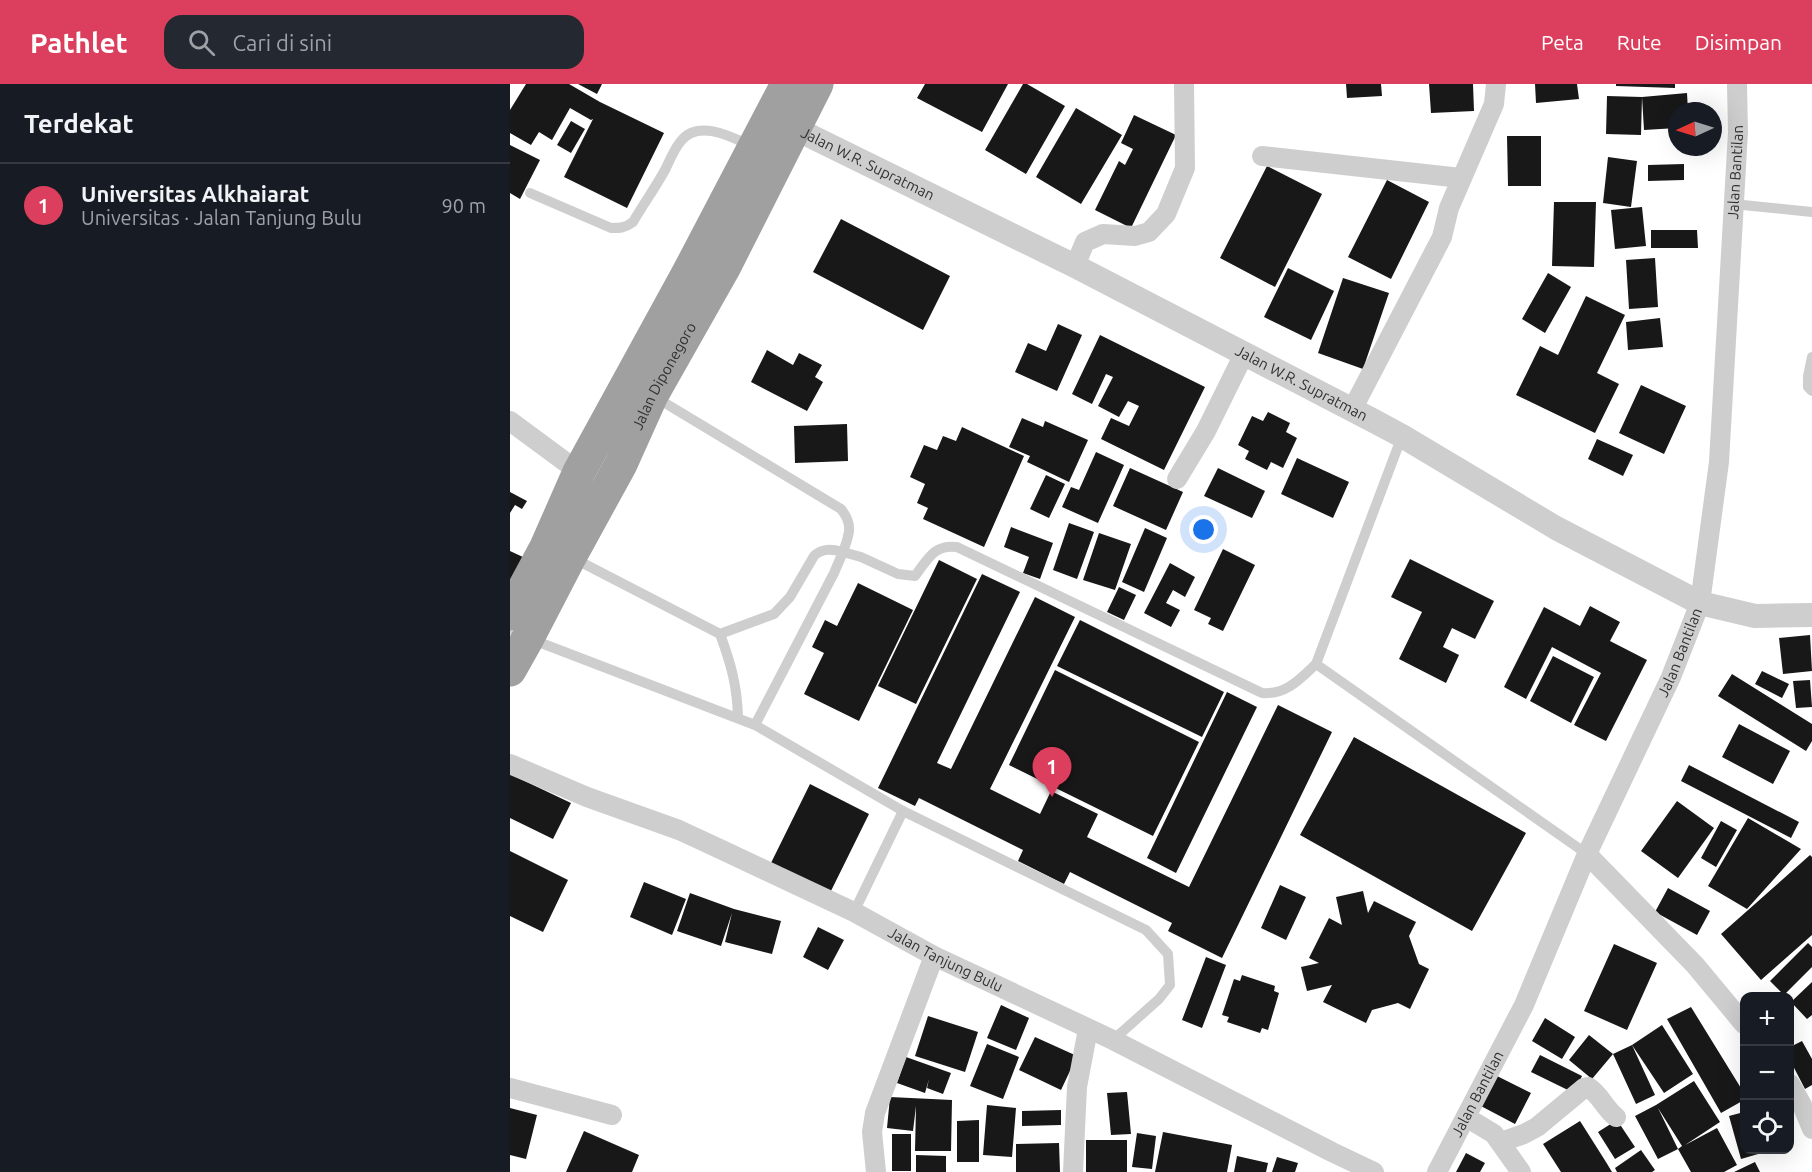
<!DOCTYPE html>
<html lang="id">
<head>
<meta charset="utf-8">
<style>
	:root { --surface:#171b24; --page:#242831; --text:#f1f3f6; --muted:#9ea1a6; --line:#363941; --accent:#dc3f5d }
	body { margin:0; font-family:Ubuntu,sans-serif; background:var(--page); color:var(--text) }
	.controls { position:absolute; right:18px; bottom:18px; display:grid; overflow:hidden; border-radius:12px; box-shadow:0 6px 24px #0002 }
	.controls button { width:54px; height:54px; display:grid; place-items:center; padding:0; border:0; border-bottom:2px solid var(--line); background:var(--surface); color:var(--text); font:30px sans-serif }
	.compass { position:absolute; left:1158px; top:18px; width:54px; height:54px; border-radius:50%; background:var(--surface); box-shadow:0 6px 24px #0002; rotate:266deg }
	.you { position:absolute; left:694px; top:446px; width:21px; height:21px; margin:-15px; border:4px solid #fff; border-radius:50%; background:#1a73e8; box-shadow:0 0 0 9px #1a73e833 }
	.badge { display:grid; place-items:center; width:39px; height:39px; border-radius:50%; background:var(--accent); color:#fff; font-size:20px; font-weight:700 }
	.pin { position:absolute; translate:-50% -50px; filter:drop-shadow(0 2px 3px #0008) }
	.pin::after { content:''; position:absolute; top:32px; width:21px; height:18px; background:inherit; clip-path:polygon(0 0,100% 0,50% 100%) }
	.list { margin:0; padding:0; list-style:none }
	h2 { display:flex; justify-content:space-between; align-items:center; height:78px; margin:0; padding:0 24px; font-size:26px }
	h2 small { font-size:20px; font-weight:400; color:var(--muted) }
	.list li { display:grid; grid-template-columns:39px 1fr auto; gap:18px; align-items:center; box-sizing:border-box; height:84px; padding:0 24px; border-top:2px solid var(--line) }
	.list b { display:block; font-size:22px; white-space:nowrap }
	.list p { margin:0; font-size:20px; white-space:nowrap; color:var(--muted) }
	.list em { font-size:20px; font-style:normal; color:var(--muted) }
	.icon { flex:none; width:33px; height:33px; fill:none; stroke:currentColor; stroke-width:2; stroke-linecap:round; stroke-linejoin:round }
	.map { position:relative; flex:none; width:1302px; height:1088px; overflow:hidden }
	header { display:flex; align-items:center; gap:36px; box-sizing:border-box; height:84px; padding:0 30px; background:var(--accent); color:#fff }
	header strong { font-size:28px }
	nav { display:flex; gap:33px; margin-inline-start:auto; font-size:21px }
	.search { width:420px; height:54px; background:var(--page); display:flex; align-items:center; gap:15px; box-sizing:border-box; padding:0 21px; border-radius:18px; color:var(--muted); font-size:22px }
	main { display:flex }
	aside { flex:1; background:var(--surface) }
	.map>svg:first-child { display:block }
	.building { fill:#181818 }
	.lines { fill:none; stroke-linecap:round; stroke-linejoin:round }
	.service { stroke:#cecece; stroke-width:10 }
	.minor { stroke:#cecece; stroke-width:20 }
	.tertiary { stroke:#cecece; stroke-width:24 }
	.trunk { stroke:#a0a0a0; stroke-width:33 }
	.labels { text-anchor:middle; stroke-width:6; stroke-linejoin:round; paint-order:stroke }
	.street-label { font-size:15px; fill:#313131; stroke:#fff }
</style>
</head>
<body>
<header>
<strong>Pathlet</strong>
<div class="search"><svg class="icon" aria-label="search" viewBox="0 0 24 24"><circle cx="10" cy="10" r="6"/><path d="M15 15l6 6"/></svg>Cari di sini</div>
<nav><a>Peta</a><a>Rute</a><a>Disimpan</a></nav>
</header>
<main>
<aside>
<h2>Terdekat<small></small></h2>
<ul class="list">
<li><span class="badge">1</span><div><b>Universitas Alkhaiarat</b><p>Universitas · Jalan Tanjung Bulu</p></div><em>90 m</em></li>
</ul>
</aside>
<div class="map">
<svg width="1302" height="1088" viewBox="0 0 1302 1088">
	<rect width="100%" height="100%" fill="#fff"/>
	<!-- building -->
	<path class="building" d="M16,0H59L90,18L154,49L117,124L54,93L83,35L81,36L60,24L42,56L29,48L21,61L0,49V26Z
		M68,0H92L87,10Z
		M415,0H498L472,48L407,14Z
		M513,0H517L555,22L516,90L475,66Z
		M836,0H871L872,12L837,14Z
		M919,0H963L964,27L921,29Z
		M1025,0H1067L1069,15L1026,19Z
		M1106,0H1165V4L1106,2Z
		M1177,9L1178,27H1167V44L1134,46L1132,13L1131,51L1096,50L1097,12L1132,13Z
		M566,24L612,51L571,120L526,93Z
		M624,31L666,51L621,144L585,126L609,77L615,81L623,65L611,59Z
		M61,37L75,45L61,69L47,61Z
		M997,52H1031V102H998Z
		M0,61L30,76L10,115L0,109Z
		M1098,73L1127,77L1121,123L1093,119Z
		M1174,80V96L1138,97V81Z
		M757,82L812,110L765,203L710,174Z
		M877,96L919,118L881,195L838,173Z
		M1044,118H1086L1084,183L1042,182Z
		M1132,123L1136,162L1105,165L1101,126Z
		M331,135L440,192L413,246L303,188Z
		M1141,146H1187L1188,164H1141Z
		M1145,174L1148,223L1119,225L1116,176Z
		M778,184L824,207L801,256L754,233Z
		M1038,189L1061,203L1035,249L1012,235Z
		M833,194L879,209L853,285L808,269Z
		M1076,212L1115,231L1087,289L1109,300L1085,349L1006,311L1030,262L1048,271Z
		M1150,234L1153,263L1118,266L1116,238Z
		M548,240L572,251L547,307L505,288L518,259L536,267Z
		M590,251L695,303L654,386L591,355L601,334L619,342L629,322L618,317L609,333L588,322L603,293L596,290L582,320L562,310Z
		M257,266L283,281L289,269L312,281L305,293L313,298L297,327L241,298Z
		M1131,301L1176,322L1154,370L1109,349Z
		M758,328L780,339L776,348L787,354L773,384L761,378L757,386L735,375L739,367L728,361L742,332L753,337Z
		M512,334L533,343L535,337L578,356L559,398L517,378L520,372L499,363Z
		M337,340L338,377L285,379L284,342Z
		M452,343L514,372L474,463L413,435L418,424L407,419L415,400L400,393L414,361L427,366L433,352L446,357Z
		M1087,355L1123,371L1113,392L1078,375Z
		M586,368L614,381L588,439L552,423L561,403L569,406Z
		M787,374L839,398L823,434L771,410Z
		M620,384L673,408L656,446L603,422Z
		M708,384L755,407L742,434L694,412Z
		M536,391L555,400L539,434L520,425Z
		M0,408L17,417L12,425L5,421L0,429Z
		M559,439L584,448L567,495L543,486Z
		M501,443L543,459L530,495L513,489L519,473L494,463Z
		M635,444L657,454L634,508L612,498Z
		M589,449L621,460L605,506L573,496Z
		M713,465L745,481L713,547L698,540L701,534L684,526Z
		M0,467L15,474L0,506Z
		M900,475L984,517L965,555L942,544L933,563L949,571L936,599L889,575L912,528L881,513Z
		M429,476L467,495L406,620L368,602Z
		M660,479L685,493L675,513L663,506L656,519L670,526L661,543L634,529Z
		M472,490L510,508L427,679L441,685L525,513L565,533L480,705L530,730L541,707L588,730L577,753L679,803L768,621L822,648L712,874L658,847L662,839L560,788L554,800L508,777L513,766L409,714L405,722L368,704Z
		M348,499L403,526L349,637L294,610L314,569L302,563L315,536L327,542Z
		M609,503L626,511L614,536L597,528Z
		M1080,522L1110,538L1100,557L1137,576L1096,657L1064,641L1091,589L1042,563L1016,615L994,603L1034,523L1070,542Z
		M570,536L714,608L692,653L547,582Z
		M1300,551L1302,587L1273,590L1269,554Z
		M1043,572L1084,593L1061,639L1020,617Z
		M545,586L689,658L643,752L499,681Z
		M1252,587L1279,600L1272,614L1245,600Z
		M1222,590L1302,640V657L1296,667L1208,612Z
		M1300,596L1302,623L1286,624L1283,597Z
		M717,608L747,623L666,789L637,774Z
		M1229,640L1280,667L1263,700L1212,673Z
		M844,653L1016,749L962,847L790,751Z
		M1179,681L1289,738L1281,754L1171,697Z
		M0,690L61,719L43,755L0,734Z
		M300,700L359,730L318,813L259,783Z
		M1167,717L1204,744L1168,794L1131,767Z
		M1238,734L1291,765L1237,825L1198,802Z
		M1211,737L1227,746L1206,783L1191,774Z
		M0,767L58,796L33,848L0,832Z
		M1300,771L1302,773V851L1251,896L1211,850Z
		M134,798L176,815L162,851L120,833Z
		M770,801L796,813L776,856L751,844Z
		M1158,804L1200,827L1187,851L1145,828Z
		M853,807L858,829L864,817L906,838L899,852L909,880L919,885L900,925L888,919L862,926L856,939L813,918L822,901L797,907L791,883L809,879L799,874L819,834L832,841L826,813Z
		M180,809L224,825L271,837L262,870L215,858L222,829L211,862L167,847Z
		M308,843L334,856L318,886L293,873Z
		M1298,859L1302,863V883L1274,911L1260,897Z
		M1104,860L1147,879L1117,946L1074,927Z
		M696,873L716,881L692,944L672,936Z
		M732,891L765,902L764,907L769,909L758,946L752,944L750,949L717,938L719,933L712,931L724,895L730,897Z
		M1302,898V931L1297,935L1281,918Z
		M491,921L519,934L506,966L477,954Z
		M1181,923L1234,1009V1016L1211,1029L1157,935Z
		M418,932L468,948L455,988L405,972Z
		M1035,934L1065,953L1052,975L1022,957Z
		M1152,941L1183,990L1154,1009L1122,961L1145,1011L1126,1020L1103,970L1122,961Z
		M1079,951L1103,970L1082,995L1059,976Z
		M525,953L567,972L551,1006L509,986Z
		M1292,957L1302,975V1001L1295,1005L1280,976V963Z
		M477,960L509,973L493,1015L460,1002Z
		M1030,971L1072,992L1064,1009L1021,988Z
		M396,973L441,989L433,1010L417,1004L419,995L415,1009L387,999Z
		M985,991L1021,1009L1005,1040L969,1021Z
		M1184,997L1210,1038L1175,1061L1207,1044L1227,1081L1214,1088H1181L1168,1065L1172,1062L1148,1024L1168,1065L1148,1075L1125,1032L1146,1021Z
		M617,1008L621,1050L601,1051L597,1009Z
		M380,1013L442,1016L441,1067H405L406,1022L403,1047L377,1044Z
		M477,1021L506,1024L502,1073L473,1071Z
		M0,1024L27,1031L16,1075L0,1071Z
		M551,1026V1041L512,1042V1027Z
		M1234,1028V1066H1254L1255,1068L1231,1075L1219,1032Z
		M469,1036V1078H447V1037Z
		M1107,1036L1125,1063L1105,1075L1088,1048Z
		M1070,1037L1096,1078L1102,1088H1051L1033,1060Z
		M74,1047L129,1071L122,1088H56Z
		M653,1048L722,1061L717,1088H645Z
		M627,1049L646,1052L642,1085L622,1083Z
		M382,1050H401V1087H382Z
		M576,1056H617V1088H576Z
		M549,1059L550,1088H506V1060Z
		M1131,1066L1145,1086L1142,1088H1107L1105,1084Z
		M956,1069L975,1079L970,1088H946Z
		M406,1071L436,1072V1088H406Z
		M727,1072L758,1079L756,1088H724Z
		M767,1073L788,1079L785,1088H762Z
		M1245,1078L1250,1088H1224Z"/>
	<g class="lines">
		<!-- service -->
		<path class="service" d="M20,109L101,144C110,144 115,144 123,138C133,121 145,104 155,86C160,76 164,65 171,57C188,35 222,53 241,62
			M1223,120L1302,128
			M1302,273L1298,292V303L1302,307
			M145,313L331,425C344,441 339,451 333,468C322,465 312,464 304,472L280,513L264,530L210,550
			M63,474L210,550C221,580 227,601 228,633
			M0,545L18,554L245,641L393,727L636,846L658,870L660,901L649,915L603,956
			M806,580L1077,770
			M245,641L324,489L333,468L351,473L388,490L405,492C418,475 424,460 447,463L752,609C776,611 790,595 806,580L892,352
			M344,828L393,727"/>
		<!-- minor -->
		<g class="minor">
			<path d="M752,72L951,94"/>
			<path d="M565,182L575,158L593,150L625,152L639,148L656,130L675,84L674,0"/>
			<path d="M842,326L932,153L939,124L984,20L986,0"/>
			<path d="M0,337L69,388"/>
			<path d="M667,395L696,347L734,270"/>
			<path id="s1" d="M0,680L77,713L169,746L210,765L344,828L424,872L603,956L822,1068L864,1088"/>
			<path d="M1077,770L1185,881L1234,940"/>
			<path d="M1280,1000L1292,1021L1302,1045"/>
			<path d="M0,1004L102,1031"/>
			<path d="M956,1033L984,1050L1011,1088"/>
			<path d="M991,1058L1014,1050L1027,1043L1074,1004L1078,1003C1090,1010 1095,1025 1106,1033"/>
			<path d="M366,1088L362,1048L365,1029L424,872"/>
			<path d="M563,1088L567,1003L578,945"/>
			<path id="s2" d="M927,1088L1014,921L1077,770L1161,593L1190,519L1209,378L1228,48L1227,0"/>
		</g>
		<!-- tertiary -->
		<path class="tertiary" id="s3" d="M284,44L565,182L864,337L892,352L1046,444L1190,519L1245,532L1302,531"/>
		<!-- trunk -->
		<g class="trunk">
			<path d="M0,530L36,463L69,388L178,189L277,0"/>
			<path id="s4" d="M0,586L18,554L60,473L111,380L142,311L215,182L307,0"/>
		</g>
	</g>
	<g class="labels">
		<!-- street labels -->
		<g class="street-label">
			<text dy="5" stroke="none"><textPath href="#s3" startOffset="82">Jalan W.R. Supratman</textPath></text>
			<text dy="5" stroke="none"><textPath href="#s2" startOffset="1060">Jalan Bantilan</textPath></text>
			<text dy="5" stroke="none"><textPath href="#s4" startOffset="332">Jalan Diponegoro</textPath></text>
			<text dy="5" stroke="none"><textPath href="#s3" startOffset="568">Jalan W.R. Supratman</textPath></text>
			<text dy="5" stroke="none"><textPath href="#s2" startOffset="574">Jalan Bantilan</textPath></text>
			<text dy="5" stroke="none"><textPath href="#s1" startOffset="478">Jalan Tanjung Bulu</textPath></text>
			<text dy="5" stroke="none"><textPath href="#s2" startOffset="88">Jalan Bantilan</textPath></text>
		</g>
	</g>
</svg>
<div class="controls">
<button>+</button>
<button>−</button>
<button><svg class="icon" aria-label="locate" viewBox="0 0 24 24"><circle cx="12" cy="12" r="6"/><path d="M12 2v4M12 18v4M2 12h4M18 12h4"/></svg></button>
</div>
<svg class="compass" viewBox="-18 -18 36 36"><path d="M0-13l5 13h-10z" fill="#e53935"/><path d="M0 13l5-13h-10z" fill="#9ea1a6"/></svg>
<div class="you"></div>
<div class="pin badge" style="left:542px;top:713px">1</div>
</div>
</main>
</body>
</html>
